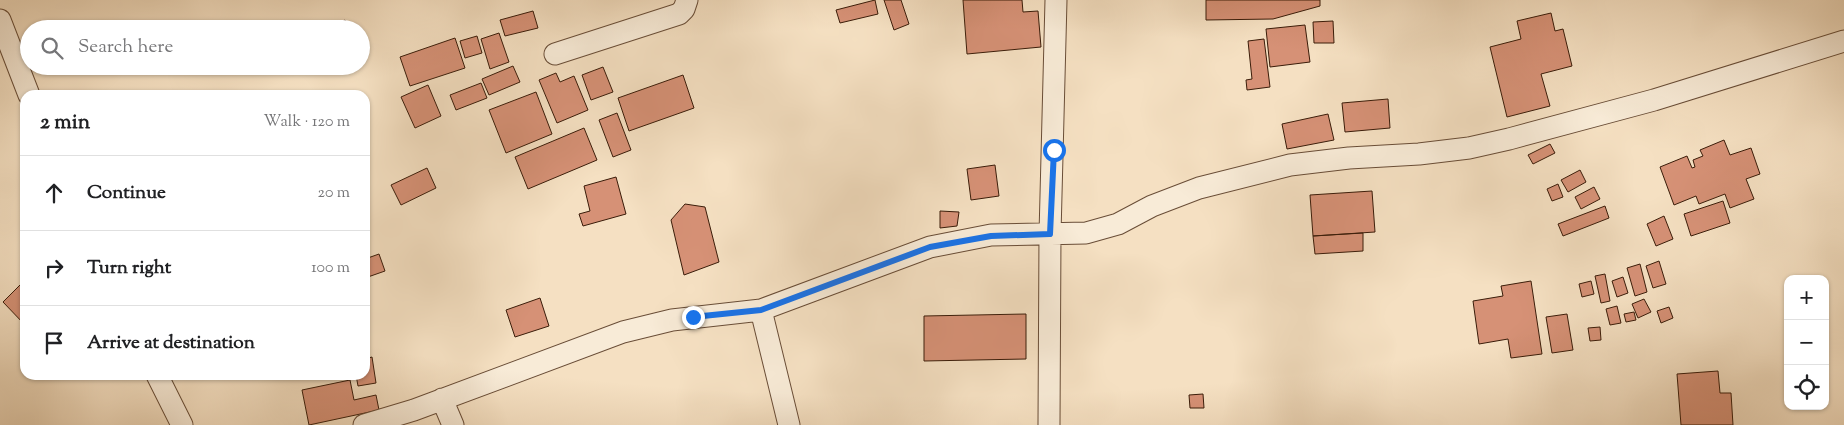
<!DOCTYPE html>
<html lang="en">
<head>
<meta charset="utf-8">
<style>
	:root { --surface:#fff; --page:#f6f6f6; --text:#202124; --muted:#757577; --line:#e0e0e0 }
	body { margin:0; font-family:"Sorts Mill Goudy",serif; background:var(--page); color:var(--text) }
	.controls { position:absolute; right:15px; bottom:15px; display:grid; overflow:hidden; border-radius:10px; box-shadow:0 1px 4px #0004 }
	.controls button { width:45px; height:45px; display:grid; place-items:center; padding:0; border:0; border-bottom:1px solid var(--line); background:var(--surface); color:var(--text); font:25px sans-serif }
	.stop { position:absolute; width:15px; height:15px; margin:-11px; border:4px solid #1a73e8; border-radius:50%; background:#fff }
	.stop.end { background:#1a73e8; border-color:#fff; box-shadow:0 1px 5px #0008 }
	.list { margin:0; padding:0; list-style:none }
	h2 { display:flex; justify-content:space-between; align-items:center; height:65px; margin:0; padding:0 20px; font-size:21px }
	h2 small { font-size:16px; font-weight:400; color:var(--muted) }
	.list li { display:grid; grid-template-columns:32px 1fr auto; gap:15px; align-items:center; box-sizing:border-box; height:75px; padding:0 20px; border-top:1px solid var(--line) }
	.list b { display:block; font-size:19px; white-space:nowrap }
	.list em { font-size:16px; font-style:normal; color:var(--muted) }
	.icon { flex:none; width:28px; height:28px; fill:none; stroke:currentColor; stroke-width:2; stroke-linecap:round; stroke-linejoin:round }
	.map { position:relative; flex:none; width:1844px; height:425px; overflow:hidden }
	.search { position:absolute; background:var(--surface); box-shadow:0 1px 4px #0004; left:20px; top:20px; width:350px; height:55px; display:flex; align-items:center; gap:12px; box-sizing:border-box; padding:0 18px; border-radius:28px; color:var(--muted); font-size:19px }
	.panel { position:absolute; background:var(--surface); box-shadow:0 1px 4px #0004; left:20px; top:90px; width:350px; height:290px; border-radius:15px }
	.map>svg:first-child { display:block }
	.building { fill:#d69176; stroke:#3a1c09 }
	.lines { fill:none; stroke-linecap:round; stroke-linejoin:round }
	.minor-casing { stroke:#694d37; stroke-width:23 }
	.minor { stroke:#f8ebd7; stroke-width:21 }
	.route { stroke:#1a73e8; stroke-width:6 }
</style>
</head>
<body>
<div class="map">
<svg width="1844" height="425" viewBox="0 0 1844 425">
	<rect width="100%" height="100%" fill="#f5e0c2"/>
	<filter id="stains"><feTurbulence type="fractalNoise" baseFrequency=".004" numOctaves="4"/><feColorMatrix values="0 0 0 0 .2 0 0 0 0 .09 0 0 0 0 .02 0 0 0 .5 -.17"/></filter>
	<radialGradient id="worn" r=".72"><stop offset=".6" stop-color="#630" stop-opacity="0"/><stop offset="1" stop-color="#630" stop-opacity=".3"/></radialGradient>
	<!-- building -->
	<path class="building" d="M875,0L878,14L840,23L836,10Z
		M884,0H901L909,24L894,30Z
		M963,0H1022L1023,12L1038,11L1041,47L967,54Z
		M1206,0H1320V6L1273,19L1206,20Z
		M533,11L538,28L505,36L500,20Z
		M1551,13L1555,31L1563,29L1572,66L1541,74L1550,106L1507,117L1490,47L1521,39L1517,21Z
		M345,20L350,29H330Z
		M1333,21L1334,43H1314L1313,22Z
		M1305,25L1310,62L1270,67L1266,29Z
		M499,33L509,62L490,69L481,39Z
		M477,36L482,53L465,58L460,41Z
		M455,38L465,68L410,86L400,57Z
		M1264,39L1270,87L1247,90L1246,80L1252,79L1248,41Z
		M513,66L520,82L489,95L482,79Z
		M603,67L613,92L591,100L582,75Z
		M556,73L560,82L574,76L588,110L557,123L539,80Z
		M683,75L694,108L629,131L618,98Z
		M481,83L487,98L456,110L450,95Z
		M428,85L441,116L415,128L401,97Z
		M536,92L552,134L506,153L489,110Z
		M1388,99L1390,128L1345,132L1342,103Z
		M617,113L631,150L613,157L599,120Z
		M1328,114L1334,140L1287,149L1282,124Z
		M584,128L597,160L528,189L515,157Z
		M1724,140L1730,155L1751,148L1760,174L1746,179L1754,199L1730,208L1725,194L1699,204L1696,196L1674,205L1660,167L1687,156L1692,168L1695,167L1693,160L1703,156L1700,150Z
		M1550,144L1555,153L1533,164L1528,155Z
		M995,165L999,196L971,200L967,169Z
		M427,168L436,188L401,205L391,185Z
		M1580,170L1586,182L1568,192L1561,180Z
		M616,177L626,214L583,226L579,214L590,211L584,186Z
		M1558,184L1563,197L1552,201L1547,189Z
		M1594,187L1600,199L1581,209L1575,197Z
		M1372,191L1375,232L1313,236L1310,195Z
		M1723,201L1730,223L1691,236L1684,214Z
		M685,204L705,207L719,262L684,275L671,220Z
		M1605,206L1609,218L1563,236L1558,224Z
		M940,211L959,212L957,226L940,228Z
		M1664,216L1673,239L1656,246L1647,224Z
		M1363,233V251L1315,254L1313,236Z
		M379,254L385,271L365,278V259Z
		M1659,261L1666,284L1653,288L1646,266Z
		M1640,264L1647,292L1635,296L1627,268Z
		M1605,274L1610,301L1601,303L1595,276Z
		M1623,277L1628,293L1617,297L1612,281Z
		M25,280V325L3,302Z
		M1531,281L1542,354L1511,358L1508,339L1479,344L1473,301L1503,296L1501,286Z
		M1591,281L1594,294L1582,297L1579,284Z
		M540,298L549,326L515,337L506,310Z
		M1644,299L1651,312L1638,318L1632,304Z
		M1617,306L1621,323L1610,325L1606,309Z
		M1669,307L1673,318L1661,323L1657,311Z
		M1634,312L1636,320L1626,322L1624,314Z
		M1026,314V359L924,361V316Z
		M1567,314L1573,350L1552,353L1546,317Z
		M1600,327L1601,340L1590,341L1588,328Z
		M372,357L376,383L358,386L356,375H365V359Z
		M1718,371L1720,393H1731L1733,425H1681L1677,374Z
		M350,380L354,400L376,395L379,410L309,425L302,390Z
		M1203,394L1204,408H1190L1189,395Z"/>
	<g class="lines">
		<defs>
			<path id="minor" d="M0,20L29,95
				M555,54L679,14L684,9L687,0
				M761,310L789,425
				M157,375L182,425
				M442,399L453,425
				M364,425L414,410L623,332L672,320L761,310L930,247L991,235L1086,233L1118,224L1152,206L1199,188L1290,165L1349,158L1419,154L1469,148L1509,139L1654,100L1844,41
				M1049,425L1050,234L1056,0"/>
		</defs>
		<!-- minor casing -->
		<use href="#minor" class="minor-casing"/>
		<!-- minor -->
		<use href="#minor" class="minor"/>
	</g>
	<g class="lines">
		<!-- route -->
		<path class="route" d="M693,317L761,310L930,247L991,236L1050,234L1054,150"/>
	</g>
	<rect width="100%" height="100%" filter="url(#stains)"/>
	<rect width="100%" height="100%" fill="url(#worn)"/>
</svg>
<div class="controls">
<button>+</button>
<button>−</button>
<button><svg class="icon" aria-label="locate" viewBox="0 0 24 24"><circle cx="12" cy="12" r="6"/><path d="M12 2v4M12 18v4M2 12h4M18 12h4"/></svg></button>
</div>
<div class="stop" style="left:1054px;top:150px"></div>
<div class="stop end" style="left:693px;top:317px"></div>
<div class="search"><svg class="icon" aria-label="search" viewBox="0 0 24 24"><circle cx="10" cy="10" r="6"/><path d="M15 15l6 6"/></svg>Search here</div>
<section class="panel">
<h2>2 min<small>Walk · 120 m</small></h2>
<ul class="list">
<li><svg class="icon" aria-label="ahead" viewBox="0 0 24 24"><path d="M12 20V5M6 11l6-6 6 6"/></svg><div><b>Continue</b></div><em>20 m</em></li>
<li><svg class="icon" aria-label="right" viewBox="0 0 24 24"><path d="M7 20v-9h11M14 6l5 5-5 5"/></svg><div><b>Turn right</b></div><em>100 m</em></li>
<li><svg class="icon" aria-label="arrive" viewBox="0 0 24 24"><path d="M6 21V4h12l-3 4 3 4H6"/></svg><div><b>Arrive at destination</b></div></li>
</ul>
</section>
</div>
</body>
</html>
